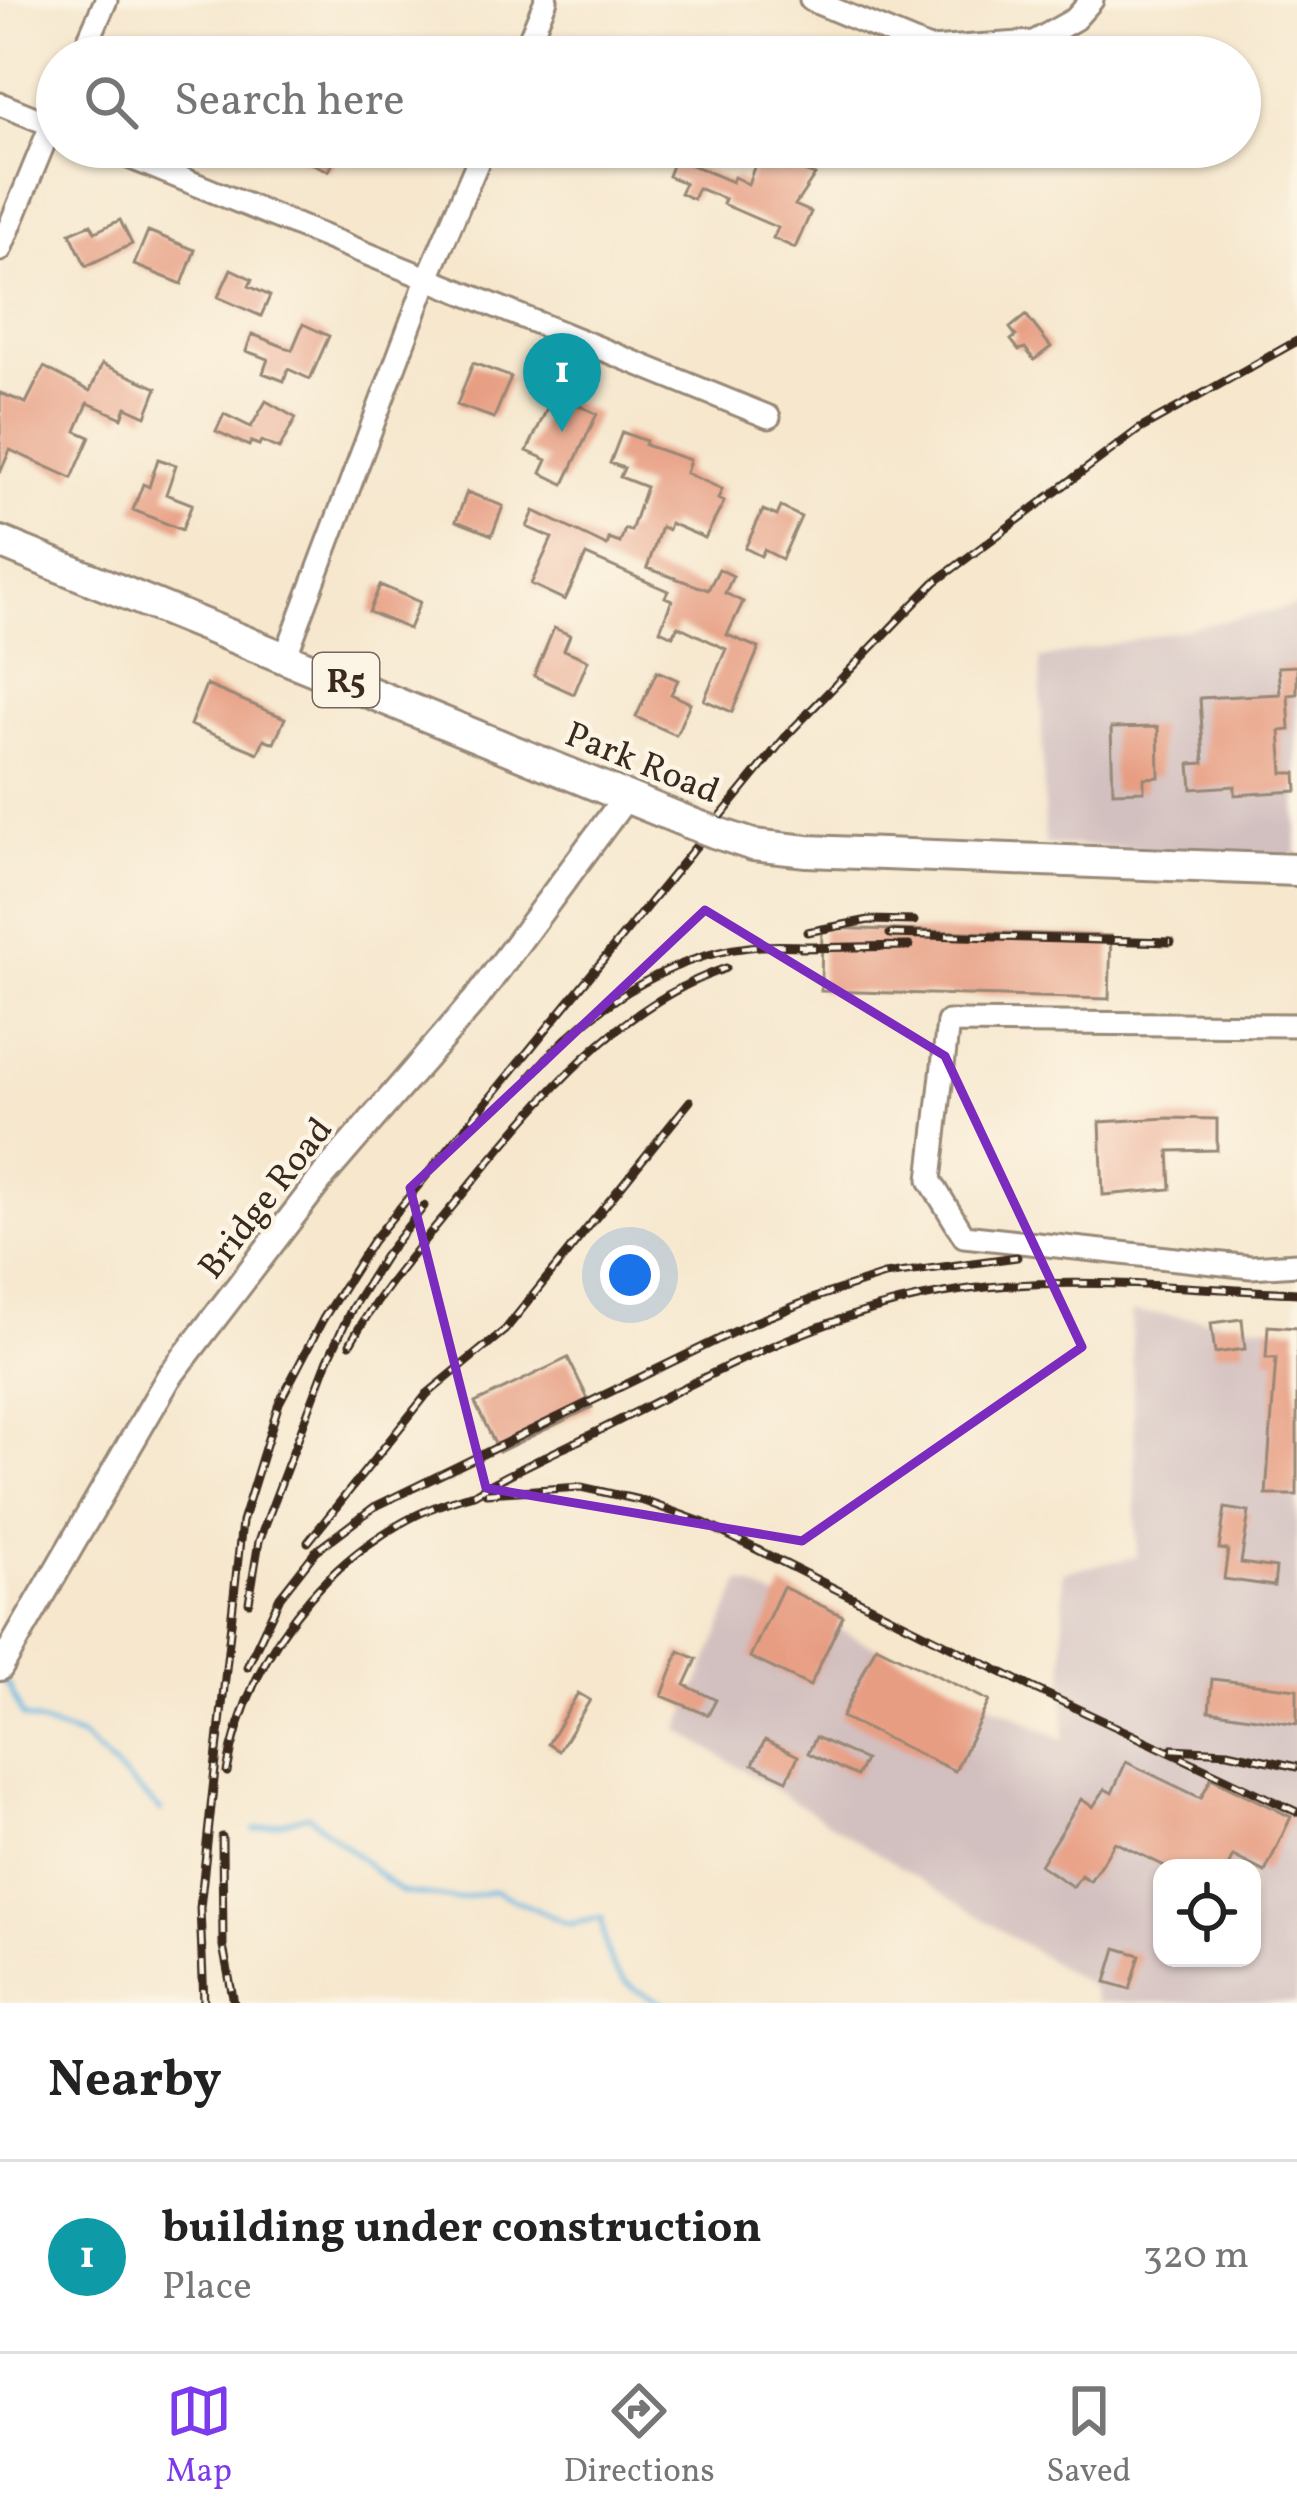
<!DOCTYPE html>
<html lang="en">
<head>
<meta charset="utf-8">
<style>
	:root { --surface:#fff; --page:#f2f2f2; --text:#222; --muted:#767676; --line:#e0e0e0; --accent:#7c3aed }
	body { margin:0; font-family:Vollkorn,serif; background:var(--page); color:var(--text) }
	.controls { position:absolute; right:36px; bottom:36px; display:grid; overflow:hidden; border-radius:24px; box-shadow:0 3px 9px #0004 }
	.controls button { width:108px; height:108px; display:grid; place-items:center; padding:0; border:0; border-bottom:3px solid var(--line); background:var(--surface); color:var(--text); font:60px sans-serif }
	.you { position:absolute; left:630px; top:1275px; width:42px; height:42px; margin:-30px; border:9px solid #fff; border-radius:50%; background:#1a73e8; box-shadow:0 0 0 18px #1a73e833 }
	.badge { display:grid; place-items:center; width:78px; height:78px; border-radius:50%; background:var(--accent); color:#fff; font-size:39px; font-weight:700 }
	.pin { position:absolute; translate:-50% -99px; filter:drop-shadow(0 3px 6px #0008) }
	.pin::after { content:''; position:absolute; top:63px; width:42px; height:36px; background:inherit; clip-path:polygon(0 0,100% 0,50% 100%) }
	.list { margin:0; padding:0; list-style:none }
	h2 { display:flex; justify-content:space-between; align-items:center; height:156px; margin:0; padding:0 48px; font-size:51px }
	h2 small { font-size:39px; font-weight:400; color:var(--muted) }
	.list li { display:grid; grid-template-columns:78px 1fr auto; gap:36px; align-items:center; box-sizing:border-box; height:192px; padding:0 48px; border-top:3px solid var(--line) }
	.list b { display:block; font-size:45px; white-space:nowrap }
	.list p { margin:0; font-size:39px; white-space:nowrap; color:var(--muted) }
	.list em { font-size:39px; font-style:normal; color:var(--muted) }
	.icon { flex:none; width:66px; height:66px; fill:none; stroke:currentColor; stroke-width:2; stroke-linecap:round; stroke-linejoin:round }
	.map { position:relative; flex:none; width:1297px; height:2003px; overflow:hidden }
	.search { position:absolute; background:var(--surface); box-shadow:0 3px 9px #0004; left:36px; right:36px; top:36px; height:132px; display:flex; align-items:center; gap:30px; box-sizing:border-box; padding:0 42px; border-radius:66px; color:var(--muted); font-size:45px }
	.sheet { height:348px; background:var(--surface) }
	nav { display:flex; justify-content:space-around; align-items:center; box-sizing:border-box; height:168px; border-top:3px solid var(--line); background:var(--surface); font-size:33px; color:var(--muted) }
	nav a { display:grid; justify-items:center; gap:6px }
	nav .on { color:var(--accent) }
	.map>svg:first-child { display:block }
	.industrial { fill:#d2bfbf; fill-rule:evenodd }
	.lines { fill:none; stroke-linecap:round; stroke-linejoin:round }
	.stream { stroke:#66b6e1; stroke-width:4.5 }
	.building { fill:#e79d82 }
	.minor-casing { stroke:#988876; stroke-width:27 }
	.major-casing { stroke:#988876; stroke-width:30 }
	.highway-casing { stroke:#988876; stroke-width:36 }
	.minor { stroke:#fff; stroke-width:21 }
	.major { stroke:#fff; stroke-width:24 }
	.highway { stroke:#fff; stroke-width:30 }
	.rail-casing { stroke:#3b2a1e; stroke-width:9 }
	.rail { stroke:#fcf5e5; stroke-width:4.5; stroke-dasharray:14; stroke-linecap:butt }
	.highway-bridge-casing { stroke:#988876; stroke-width:36; stroke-linecap:butt }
	.highway-bridge { stroke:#fff; stroke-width:30 }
	.marked { fill:none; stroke:#7b2cbf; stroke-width:9; stroke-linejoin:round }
	.labels { text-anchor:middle; stroke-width:9; stroke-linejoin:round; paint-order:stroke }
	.shield { fill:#fcf5e5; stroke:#75675a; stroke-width:3 }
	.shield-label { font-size:33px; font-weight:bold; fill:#3b2a1e }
	.street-label { font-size:36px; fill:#3b2a1e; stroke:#fcf5e5 }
</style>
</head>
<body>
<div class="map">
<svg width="1297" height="2003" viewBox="0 0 1297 2003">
	<rect width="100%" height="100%" fill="#fcf5e5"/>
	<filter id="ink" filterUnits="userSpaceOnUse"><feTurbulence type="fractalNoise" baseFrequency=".00833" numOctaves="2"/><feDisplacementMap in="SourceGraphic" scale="24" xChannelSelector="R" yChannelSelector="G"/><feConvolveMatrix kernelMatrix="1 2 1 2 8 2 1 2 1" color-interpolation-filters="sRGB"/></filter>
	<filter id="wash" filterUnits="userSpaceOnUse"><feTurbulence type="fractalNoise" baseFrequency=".004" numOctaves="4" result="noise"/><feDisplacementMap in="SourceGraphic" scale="48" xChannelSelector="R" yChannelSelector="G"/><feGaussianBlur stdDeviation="2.7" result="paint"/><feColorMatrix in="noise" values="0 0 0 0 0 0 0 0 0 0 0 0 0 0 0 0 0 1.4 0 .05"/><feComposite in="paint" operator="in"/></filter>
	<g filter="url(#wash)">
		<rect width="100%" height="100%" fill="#f6e7cd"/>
		<!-- industrial -->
		<path class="industrial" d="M1297,606V859L1045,844L1040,659Z
			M1131,1312L1297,1328V2003H1097L1092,1987L679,1730L741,1581L1065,1740L1063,1572L1137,1557ZM1162,1868H1252V1958H1162Z"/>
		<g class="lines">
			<!-- stream -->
			<path class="stream" d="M0,1680L8,1684L23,1717L82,1737L161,1811
				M254,1830L308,1815L401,1892L457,1899L495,1891L569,1924L602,1918C605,1968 618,1986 665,2003"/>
		</g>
		<g id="blocks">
			<!-- building -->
			<path class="building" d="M276,147H340L329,171Z
				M759,154L815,175L795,205L811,212L795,248L773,238L778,228L723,204L725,199L698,188L693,199L680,193L685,183L668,176L675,158L732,182L734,177L748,184Z
				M120,220L132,244L86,266L70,233L91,224L95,232Z
				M148,231L195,250L182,284L134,265Z
				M231,269L252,279L249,286L270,296L261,316L218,297Z
				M1026,315L1051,347L1034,360L1025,348L1019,350L1011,340L1016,336L1010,328Z
				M303,324L329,336L310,379L288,369L284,381L263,373L268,359L246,351L252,334L292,350Z
				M473,363L511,377L494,418L457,405Z
				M102,364L157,388L146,416L126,407L122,418L88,403L76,431L90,437L72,478L10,450L0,473V393L26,403L44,367L90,391Z
				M554,394L597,414L564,484L541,473L547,460L527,451Z
				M266,401L296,418L279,449L261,441L259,445L251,442L249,446L216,431L224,414L251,427Z
				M622,432L646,441L645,445L690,460L686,473L722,489L718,499L724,502L705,538L670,523L668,530L661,527L647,568L708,590L719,569L733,576L725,593L743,602L727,635L759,648L732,712L704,700L726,649L678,626L673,636L660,630L672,600L665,597L668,591L586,555L565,600L531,584L552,538L527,527L534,511L607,546L609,539L620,543L625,529L631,531L646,487L620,477L624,468L610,463Z
				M158,459L176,465L166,494L192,504L182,530L133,510L143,484L149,487Z
				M467,492L503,506L492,535L456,521Z
				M781,507L801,517L782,559L764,550L761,556L745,548L763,510L777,516Z
				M380,585L420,602L409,629L369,612Z
				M554,628L570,635L564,650L588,660L574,694L534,676Z
				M1297,666V694L1288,695L1290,730L1280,731L1283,773H1296L1297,791L1235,795V786L1192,789L1190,764L1204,763L1200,698L1280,694L1278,667Z
				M657,671L678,680L671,694L690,703L676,735L636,717Z
				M206,685L285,718L274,743L264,739L258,753L190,725Z
				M1158,727L1159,777L1144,778V791L1113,792L1111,728Z
				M822,928L1111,936L1109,999L821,991Z
				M1168,1118L1217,1119V1150L1169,1151L1171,1189L1103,1195L1100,1122Z
				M1242,1319L1245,1349L1215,1353L1211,1323Z
				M1268,1326L1297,1328V1495H1266L1276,1358H1266Z
				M568,1358L592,1407L499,1452L475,1403Z
				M1225,1508L1249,1512L1241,1563L1276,1568L1274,1586L1224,1579L1228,1550L1219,1549Z
				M783,1587L843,1616L810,1686L750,1657Z
				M876,1646L989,1701L955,1771L842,1717Z
				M679,1651L697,1659L685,1685L716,1700L708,1715L662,1696Z
				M1212,1679L1297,1689V1724L1209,1711Z
				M578,1693L590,1700L559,1751L548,1744Z
				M816,1737L865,1760L857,1776L808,1753Z
				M765,1740L798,1756L787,1780L753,1764Z
				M1126,1762L1201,1798L1211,1778L1291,1817L1265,1872L1233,1856L1227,1868H1169L1115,1842L1090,1881L1081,1875L1073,1887L1040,1865L1081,1799L1093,1807L1105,1789L1112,1793Z
				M1116,1948L1140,1955L1130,1989L1106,1982Z"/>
		</g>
	</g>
	<g filter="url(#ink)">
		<use href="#blocks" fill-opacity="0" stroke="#988876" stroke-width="3"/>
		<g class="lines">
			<defs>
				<path id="minor" d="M811,0L929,49L1034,42L1075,19L1092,0
					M81,57L106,0
					M522,57L546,0
					M0,104L57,127
					M104,147L769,417
					M0,250L57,111
					M286,655L427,280L484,147
					M1297,1025L948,1022L930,1180L964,1236L1251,1267L1297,1264"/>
				<path id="major" d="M0,1668L169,1377L324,1175L476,999L625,798"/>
				<path id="highway" d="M0,542L690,823
					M714,832L753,845L807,851L1297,870"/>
			</defs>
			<!-- minor casing -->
			<use href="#minor" class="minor-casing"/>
			<!-- major casing -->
			<use href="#major" class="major-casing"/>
			<!-- highway casing -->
			<use href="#highway" class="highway-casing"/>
			<!-- minor -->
			<use href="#minor" class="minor"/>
			<!-- major -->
			<use href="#major" class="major"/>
			<!-- highway -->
			<use href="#highway" class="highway"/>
			<defs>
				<path id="rail" d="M807,932L869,920L914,921
					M890,934L1171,942
					M801,948L909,946
					M531,1076C583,1013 666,956 749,947C770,944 793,946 814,946
					M350,1344C378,1293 419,1247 456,1202C532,1110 609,1009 726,968
					M486,1493L581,1487L644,1501L704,1523L1031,1687L1297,1812
					M308,1542L427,1394L505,1330L690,1101
					M249,1602L259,1541L327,1362L352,1308L384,1257L424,1206
					M247,1667L280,1597L316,1551L374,1507L748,1325L820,1296L884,1275L1017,1257
					M1172,1749L1228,1752L1297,1767
					M227,1772C248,1644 347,1526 474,1494C521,1466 572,1445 620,1420C742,1358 848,1301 987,1287C1088,1277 1195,1289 1297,1293
					M222,1837L223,1946L234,2003
					M204,2003L200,1908L242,1522L279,1403L323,1319L372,1242L788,734L935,582L1138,430L1297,341"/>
			</defs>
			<!-- rail casing -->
			<use href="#rail" class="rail-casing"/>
			<!-- rail -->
			<use href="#rail" class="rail"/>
			<defs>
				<path id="highway-bridge" d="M690,823L714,832"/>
			</defs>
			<!-- highway-bridge casing -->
			<use href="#highway-bridge" class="highway-bridge-casing"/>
			<!-- highway-bridge -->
			<use href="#highway-bridge" class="highway-bridge"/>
		</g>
	</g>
	<!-- marked area -->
	<path class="marked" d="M705,910L945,1056L1082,1347L802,1541L486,1488L410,1188Z"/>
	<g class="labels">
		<!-- shield labels -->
		<rect class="shield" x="313" y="653" width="66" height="54" rx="9"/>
		<g class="shield-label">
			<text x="346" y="692">R5</text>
		</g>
		<!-- street labels -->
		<g class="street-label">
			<text transform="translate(643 761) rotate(22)" y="13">Park Road</text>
			<text transform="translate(264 1197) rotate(-52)" y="13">Bridge Road</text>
		</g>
	</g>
</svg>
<div class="controls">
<button><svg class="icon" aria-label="locate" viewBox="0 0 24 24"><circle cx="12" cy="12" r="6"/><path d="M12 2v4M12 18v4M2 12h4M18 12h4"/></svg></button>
</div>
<div class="you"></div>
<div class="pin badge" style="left:562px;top:432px;background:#0f9aa8">1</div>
<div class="search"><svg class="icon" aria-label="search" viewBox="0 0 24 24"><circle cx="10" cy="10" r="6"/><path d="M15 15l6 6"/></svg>Search here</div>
</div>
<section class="sheet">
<h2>Nearby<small></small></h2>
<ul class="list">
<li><span class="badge" style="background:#0f9aa8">1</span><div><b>building under construction</b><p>Place</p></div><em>320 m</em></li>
</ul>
</section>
<nav>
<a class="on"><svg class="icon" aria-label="map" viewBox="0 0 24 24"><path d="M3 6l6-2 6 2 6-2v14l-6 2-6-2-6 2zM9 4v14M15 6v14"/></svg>Map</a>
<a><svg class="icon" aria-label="directions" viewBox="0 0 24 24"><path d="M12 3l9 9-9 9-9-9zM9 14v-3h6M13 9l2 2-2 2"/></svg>Directions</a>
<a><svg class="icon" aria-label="saved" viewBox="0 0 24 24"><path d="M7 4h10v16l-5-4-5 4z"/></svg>Saved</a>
</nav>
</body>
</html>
